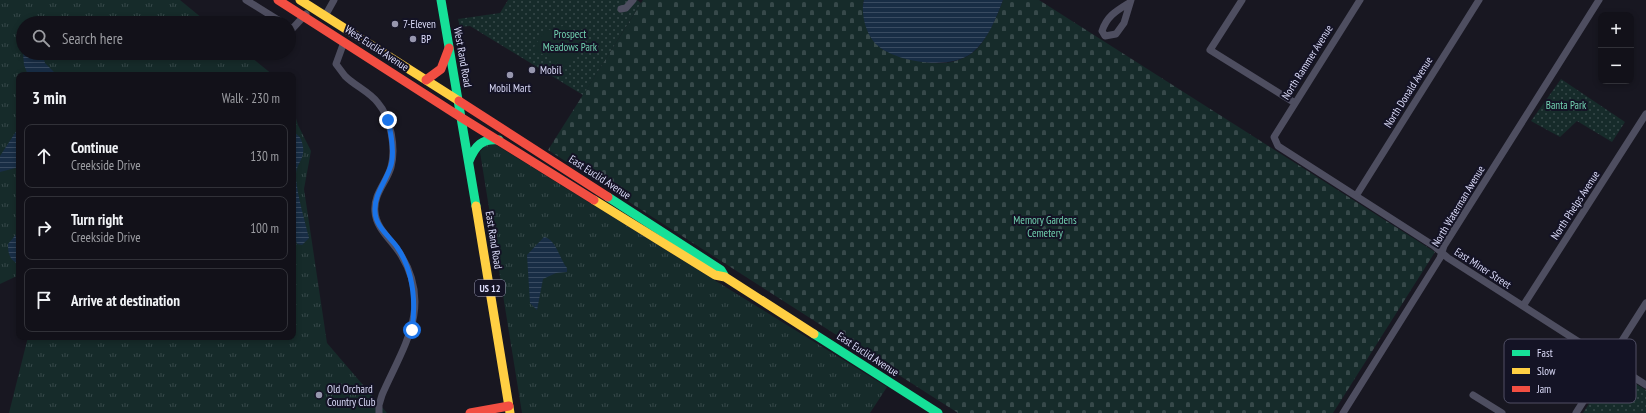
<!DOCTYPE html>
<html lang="en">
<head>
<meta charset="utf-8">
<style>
	:root { --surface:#121119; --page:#1b1a22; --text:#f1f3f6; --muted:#9c9da2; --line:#313138 }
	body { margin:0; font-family:"PT Sans Narrow",sans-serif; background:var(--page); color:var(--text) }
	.controls { position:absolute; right:12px; top:12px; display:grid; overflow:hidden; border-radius:8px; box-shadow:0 2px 6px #0003 }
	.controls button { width:36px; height:36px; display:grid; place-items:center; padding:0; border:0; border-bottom:1px solid var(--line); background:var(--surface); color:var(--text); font:20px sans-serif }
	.stop { position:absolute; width:12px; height:12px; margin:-9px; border:3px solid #1a73e8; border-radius:50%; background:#fff }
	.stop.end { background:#1a73e8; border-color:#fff; box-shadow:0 1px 4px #0008 }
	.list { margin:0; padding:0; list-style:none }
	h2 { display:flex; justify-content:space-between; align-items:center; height:52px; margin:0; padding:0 16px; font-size:17px }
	h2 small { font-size:13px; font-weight:400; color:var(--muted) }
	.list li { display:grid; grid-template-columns:26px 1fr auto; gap:12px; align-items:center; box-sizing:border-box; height:64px; margin:0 8px 8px; padding:0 8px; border:1px solid var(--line); border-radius:8px }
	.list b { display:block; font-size:15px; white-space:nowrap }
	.list p { margin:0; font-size:13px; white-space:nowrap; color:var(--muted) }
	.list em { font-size:13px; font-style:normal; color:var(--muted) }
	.icon { flex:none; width:22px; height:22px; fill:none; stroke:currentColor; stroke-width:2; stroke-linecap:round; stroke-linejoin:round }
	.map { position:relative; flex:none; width:1646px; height:413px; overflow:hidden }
	.search { position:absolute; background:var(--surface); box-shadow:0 2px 6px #0003; left:16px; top:16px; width:280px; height:44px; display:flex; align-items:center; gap:10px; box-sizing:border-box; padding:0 14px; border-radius:22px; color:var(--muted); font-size:15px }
	.panel { position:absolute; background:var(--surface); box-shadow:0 2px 6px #0003; left:16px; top:72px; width:280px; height:268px; border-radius:8px }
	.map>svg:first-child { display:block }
	.grass { fill:url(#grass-tufts) }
	.cemetery { fill:url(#cemetery-stones) }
	.park { fill:url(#park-dots) }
	.pitch { fill:#162b2a }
	.water { fill:url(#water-rules) }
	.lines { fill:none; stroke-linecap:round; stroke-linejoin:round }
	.street { stroke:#4e4e60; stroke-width:7 }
	.fast { stroke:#16e098; stroke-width:9 }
	.slow { stroke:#ffcf43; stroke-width:9 }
	.jam { stroke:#f24e42; stroke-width:9 }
	.route { stroke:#1a73e8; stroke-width:5 }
	.poi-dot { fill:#9797ae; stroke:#141325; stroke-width:1.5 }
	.labels { text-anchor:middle; stroke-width:4; stroke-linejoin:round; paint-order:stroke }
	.shield { fill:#141325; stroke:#a0a0ba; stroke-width:1 }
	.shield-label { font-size:10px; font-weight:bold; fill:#dcdcfa }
	.poi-label { font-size:11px; fill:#dcdcfa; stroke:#141325; text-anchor:start }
	.park-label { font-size:11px; fill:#71d1b0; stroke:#141325 }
	.street-label { font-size:11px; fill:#dcdcfa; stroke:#141325 }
	.key { fill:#141325; stroke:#504f65; stroke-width:1 }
	.key-label { font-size:11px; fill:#dcdcfa }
</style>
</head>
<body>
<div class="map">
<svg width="1646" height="413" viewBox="0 0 1646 413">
	<defs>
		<pattern id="grass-tufts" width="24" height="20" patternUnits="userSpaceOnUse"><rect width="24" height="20" fill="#162b2a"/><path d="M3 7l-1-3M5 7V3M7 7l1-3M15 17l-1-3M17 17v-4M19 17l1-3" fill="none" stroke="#37494a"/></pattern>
		<pattern id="cemetery-stones" width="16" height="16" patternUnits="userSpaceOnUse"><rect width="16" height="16" fill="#162b2a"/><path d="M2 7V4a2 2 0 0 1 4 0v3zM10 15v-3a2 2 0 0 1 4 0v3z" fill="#37494a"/></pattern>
		<pattern id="park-dots" width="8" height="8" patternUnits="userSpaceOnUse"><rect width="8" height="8" fill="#162b2a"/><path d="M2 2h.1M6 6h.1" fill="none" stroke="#37494a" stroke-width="1.8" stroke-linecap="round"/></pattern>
		<pattern id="water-rules" width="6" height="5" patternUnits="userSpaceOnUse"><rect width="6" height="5" fill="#182d45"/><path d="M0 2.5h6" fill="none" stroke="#394b61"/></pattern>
	</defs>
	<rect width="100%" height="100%" fill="#181721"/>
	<!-- grass -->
	<path class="grass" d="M0,0H180L208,23H23V53H246L273,75H19V277L17,276L0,284Z
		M293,108L298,125L311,151L304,189L327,343L387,413H9L28,337H293Z
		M493,143L887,387L870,413H522L480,152L486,145Z"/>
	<!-- cemetery -->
	<path class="cemetery" d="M643,0H864L863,5L882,49C911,62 958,75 981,44C991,31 997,15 1003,0H1039L1435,252L1333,413H958L548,150Z"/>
	<!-- park -->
	<path class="park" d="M508,0H637L641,3L583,95L470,26L460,27L458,19L500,13Z
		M1561,79L1625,122L1612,142L1577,121L1560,137L1531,121Z
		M1612,372H1617L1646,390V413H1583L1604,380Z"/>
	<!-- pitch -->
	<path class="pitch" d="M564,26L586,38L567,68L533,49C541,35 548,27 564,26Z"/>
	<!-- water -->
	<path class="water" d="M864,0H1003C996,18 988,40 972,53C951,70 897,63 877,45C871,40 867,31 865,24C863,17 862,7 864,0Z
		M23,53H42L45,63L57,75H28L24,65Z
		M19,127V167L0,172V156Z
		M293,132C300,135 302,140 303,147C305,158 297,163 296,173C295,187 305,222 309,238L302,245L297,244L293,232Z
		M19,231V263L18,264C9,259 8,253 8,244Z
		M544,237C556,239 560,260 567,268V272L556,273L543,279L537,310L530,303L527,255Z"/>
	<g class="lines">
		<!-- street -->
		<path class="street" d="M246,0L283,23
			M1242,0L1210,50L1295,103
			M1360,0L1274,137L1278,146L1434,246L1448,258L1646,385
			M1129,3C1116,11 1107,16 1102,31L1105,36L1116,34L1124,23L1131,0
			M621,9L626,8L633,0
			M325,16L334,0
			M289,27L292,29L306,14
			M344,42L336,64C339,68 342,72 345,76C355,86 370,92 378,103C391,118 396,148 391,167C387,182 373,194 375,212C376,229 393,241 401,255C433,307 403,347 382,395L379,405V413
			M1356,196L1479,0
			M1523,306L1646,114
			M1473,395L1502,413
			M1343,413L1440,258L1444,246L1599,0
			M1576,413L1646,303"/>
		<!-- fast -->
		<path class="fast" d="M441,0L476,206
			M469,161C475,146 482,138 499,140
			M608,197L721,270L724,275
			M814,334L938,413"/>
		<!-- slow -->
		<path class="slow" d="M300,0L459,101
			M594,200L715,275L725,277L814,334
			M476,206L510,413"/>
		<!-- jam -->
		<path class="jam" d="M278,0L462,118
			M426,80L441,69L449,48
			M459,101L608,197
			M462,118L594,200
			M470,413L509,406"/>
	</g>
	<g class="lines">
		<!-- route -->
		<path class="route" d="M388,120C391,133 395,156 390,168C385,183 374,195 375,211C375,226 389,236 397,247C414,272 416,301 412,330"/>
	</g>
	<!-- markers -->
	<g class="poi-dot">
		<circle cx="395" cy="24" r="4"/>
		<circle cx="413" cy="39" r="4"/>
		<circle cx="532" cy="70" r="4"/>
		<circle cx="510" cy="75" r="4"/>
		<circle cx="319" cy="395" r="4"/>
	</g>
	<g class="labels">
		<!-- shield labels -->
		<rect class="shield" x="475" y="280" width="30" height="16" rx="3"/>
		<g class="shield-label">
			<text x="490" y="292">US 12</text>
		</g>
		<!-- poi labels -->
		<g class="poi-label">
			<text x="403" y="28">7-Eleven</text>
			<text x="421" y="43">BP</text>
			<text x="540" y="74">Mobil</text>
			<text x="510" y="92" text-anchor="middle">Mobil Mart</text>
			<text x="327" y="393">Old Orchard<tspan x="327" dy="13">Country Club</tspan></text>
		</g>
		<!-- park labels -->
		<g class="park-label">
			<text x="570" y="38">Prospect<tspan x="570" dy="13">Meadows Park</tspan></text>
			<text x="1566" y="109">Banta Park</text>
			<text x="1045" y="224">Memory Gardens<tspan x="1045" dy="13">Cemetery</tspan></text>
		</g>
		<!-- street labels -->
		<g class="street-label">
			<text transform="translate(377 48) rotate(33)" y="4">West Euclid Avenue</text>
			<text transform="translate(463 57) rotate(80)" y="4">West Rand Road</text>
			<text transform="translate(1307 62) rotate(-58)" y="4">North Rammer Avenue</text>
			<text transform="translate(1408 92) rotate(-58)" y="4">North Donald Avenue</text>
			<text transform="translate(600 177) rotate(33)" y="4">East Euclid Avenue</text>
			<text transform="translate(1575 205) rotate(-57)" y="4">North Phelps Avenue</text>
			<text transform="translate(1458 206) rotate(-59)" y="4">North Waterman Avenue</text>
			<text transform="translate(494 240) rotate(81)" y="4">East Rand Road</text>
			<text transform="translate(1483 268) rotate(33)" y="4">East Miner Street</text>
			<text transform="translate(868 354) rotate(33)" y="4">East Euclid Avenue</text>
		</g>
	</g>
	<!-- legend -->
	<rect x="1504" y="339" width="132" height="64" rx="6" class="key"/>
	<rect x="1512" y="350" width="18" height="6" fill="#16e098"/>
	<rect x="1512" y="368" width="18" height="6" fill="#ffcf43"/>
	<rect x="1512" y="386" width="18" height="6" fill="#f24e42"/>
	<g class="key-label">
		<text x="1537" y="357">Fast</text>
		<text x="1537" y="375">Slow</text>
		<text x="1537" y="393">Jam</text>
	</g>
</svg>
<div class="controls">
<button>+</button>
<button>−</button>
</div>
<div class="stop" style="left:412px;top:330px"></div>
<div class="stop end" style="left:388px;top:120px"></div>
<div class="search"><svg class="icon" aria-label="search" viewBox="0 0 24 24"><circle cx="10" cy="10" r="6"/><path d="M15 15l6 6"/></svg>Search here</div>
<section class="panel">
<h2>3 min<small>Walk · 230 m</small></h2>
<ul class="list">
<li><svg class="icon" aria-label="ahead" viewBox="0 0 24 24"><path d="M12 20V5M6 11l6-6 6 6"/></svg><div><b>Continue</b><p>Creekside Drive</p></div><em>130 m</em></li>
<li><svg class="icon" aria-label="right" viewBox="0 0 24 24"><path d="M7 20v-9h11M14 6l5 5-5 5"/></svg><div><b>Turn right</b><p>Creekside Drive</p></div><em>100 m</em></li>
<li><svg class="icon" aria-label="arrive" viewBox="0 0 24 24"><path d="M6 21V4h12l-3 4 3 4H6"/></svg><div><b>Arrive at destination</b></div></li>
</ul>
</section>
</div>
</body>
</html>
